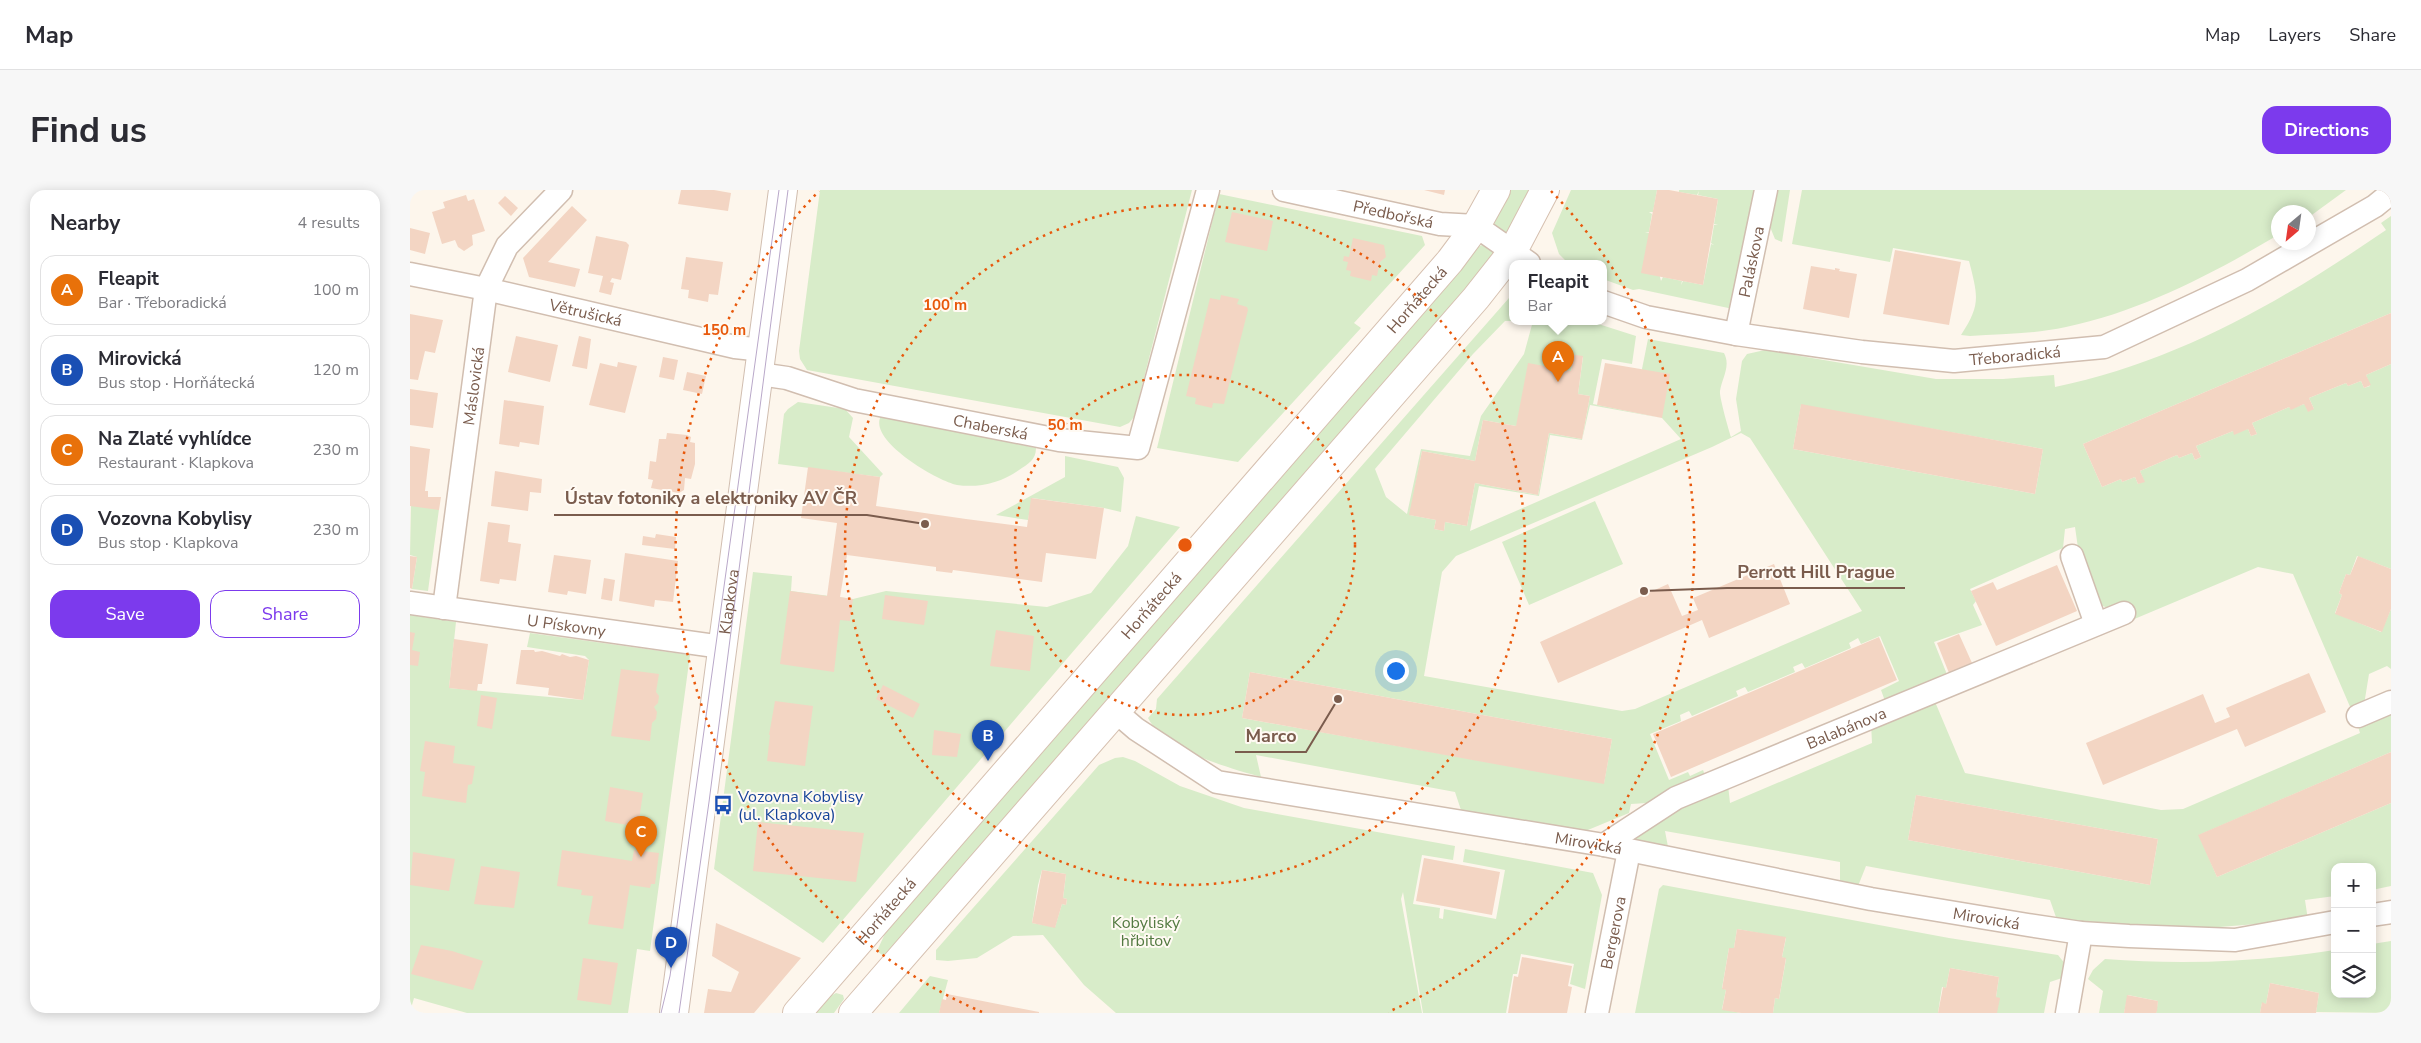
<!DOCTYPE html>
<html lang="en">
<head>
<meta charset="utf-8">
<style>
	:root { --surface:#fff; --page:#f7f7f7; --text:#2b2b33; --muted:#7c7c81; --line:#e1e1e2; --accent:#7c3aed }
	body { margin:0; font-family:"Nunito Sans",sans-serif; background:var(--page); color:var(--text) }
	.controls { position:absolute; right:15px; bottom:15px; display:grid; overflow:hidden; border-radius:10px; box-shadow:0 2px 12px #0003 }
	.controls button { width:45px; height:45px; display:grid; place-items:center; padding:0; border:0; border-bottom:1px solid var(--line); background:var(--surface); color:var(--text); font:25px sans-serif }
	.compass { position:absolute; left:1861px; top:15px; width:45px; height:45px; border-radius:50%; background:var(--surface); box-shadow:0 2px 12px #0003; rotate:209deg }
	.you { position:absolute; left:985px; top:480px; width:18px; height:18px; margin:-12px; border:4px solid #fff; border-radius:50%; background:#1a73e8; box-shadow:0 0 0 8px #1a73e833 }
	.badge { display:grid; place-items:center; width:32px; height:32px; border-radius:50%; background:var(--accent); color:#fff; font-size:16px; font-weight:700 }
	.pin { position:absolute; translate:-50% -41px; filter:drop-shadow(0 1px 2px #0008) }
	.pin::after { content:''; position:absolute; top:26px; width:18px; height:15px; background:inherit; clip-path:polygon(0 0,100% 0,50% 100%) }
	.popup { position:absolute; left:1099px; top:70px; width:98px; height:65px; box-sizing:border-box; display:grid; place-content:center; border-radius:10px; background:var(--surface); filter:drop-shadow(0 1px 4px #0005); font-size:16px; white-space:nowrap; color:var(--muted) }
	.popup b { font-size:19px; color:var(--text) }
	.popup::after { content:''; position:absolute; left:50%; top:100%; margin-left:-10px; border:10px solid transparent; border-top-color:var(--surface) }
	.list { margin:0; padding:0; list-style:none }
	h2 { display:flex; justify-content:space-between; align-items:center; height:65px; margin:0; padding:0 20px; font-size:21px }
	h2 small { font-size:16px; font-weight:400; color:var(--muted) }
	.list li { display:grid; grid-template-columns:32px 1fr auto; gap:15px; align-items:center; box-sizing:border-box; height:70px; margin:0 10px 10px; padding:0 10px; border:1px solid var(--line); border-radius:15px }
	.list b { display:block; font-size:19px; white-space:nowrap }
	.list p { margin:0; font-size:16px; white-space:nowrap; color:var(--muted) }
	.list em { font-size:16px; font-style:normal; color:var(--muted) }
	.actions { display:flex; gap:10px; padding:15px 20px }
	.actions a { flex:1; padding:11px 0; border:1px solid var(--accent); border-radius:15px; text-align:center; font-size:18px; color:var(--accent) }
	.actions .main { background:var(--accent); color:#fff }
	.icon { flex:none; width:28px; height:28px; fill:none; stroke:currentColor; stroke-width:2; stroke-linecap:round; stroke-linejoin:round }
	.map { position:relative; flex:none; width:1981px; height:823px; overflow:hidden; border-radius:15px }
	header { display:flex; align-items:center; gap:30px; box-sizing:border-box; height:70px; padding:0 25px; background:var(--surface); border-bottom:1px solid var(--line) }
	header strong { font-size:24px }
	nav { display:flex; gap:28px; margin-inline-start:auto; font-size:18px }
	.intro { display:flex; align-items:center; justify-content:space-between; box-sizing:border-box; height:120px; padding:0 30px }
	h1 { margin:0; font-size:35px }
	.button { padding:12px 22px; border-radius:15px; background:var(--accent); color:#fff; font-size:18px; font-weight:700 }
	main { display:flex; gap:30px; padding:0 30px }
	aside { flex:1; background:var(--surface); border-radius:15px; box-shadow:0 2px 12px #0003 }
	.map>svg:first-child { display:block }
	.green { fill:#d8ecc9; fill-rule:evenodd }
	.building { fill:#f3d5c3 }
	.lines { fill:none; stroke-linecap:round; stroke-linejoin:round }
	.minor-casing { stroke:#d1beb0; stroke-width:25 }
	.tertiary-casing { stroke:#d1beb0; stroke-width:30 }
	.secondary-casing { stroke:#d6c0b0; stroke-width:30 }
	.minor { stroke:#fff; stroke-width:22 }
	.tertiary { stroke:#fff; stroke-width:28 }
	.secondary { stroke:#fff; stroke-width:28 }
	.tram { stroke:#b9a8c9; stroke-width:1 }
	.ring { fill:none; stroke:#e8590c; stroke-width:2.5; stroke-dasharray:2.5 5 }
	.labels { text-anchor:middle; stroke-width:4; stroke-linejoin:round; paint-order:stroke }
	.street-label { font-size:16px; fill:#7a5c4d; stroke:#fffaf3 }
	.transit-label { font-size:16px; fill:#164399; stroke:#fffaf3; text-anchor:start }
	.park-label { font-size:16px; fill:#537a41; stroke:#fffaf3 }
	.centre { fill:#e8590c; stroke:#fffaf3; stroke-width:2.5 }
	.ring-label { font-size:15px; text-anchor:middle; font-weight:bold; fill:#e8590c; stroke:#fffaf3; stroke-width:4; stroke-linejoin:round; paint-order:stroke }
	.leader { fill:none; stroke:#7a5c4d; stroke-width:2 }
	.callout-dot { fill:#7a5c4d; stroke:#fffaf3; stroke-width:2 }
	.callout-label { font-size:18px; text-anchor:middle; font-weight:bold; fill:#7a5c4d; stroke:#fffaf3; stroke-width:4; stroke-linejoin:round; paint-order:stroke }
</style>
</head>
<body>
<header>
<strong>Map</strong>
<nav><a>Map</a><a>Layers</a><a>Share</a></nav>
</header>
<div class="intro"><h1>Find us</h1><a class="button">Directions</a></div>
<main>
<aside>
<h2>Nearby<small>4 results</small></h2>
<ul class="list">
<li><span class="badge" style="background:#e8710a">A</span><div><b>Fleapit</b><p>Bar · Třeboradická</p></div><em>100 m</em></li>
<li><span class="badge" style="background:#1a4fb4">B</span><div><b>Mirovická</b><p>Bus stop · Horňátecká</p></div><em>120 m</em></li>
<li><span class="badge" style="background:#e8710a">C</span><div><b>Na Zlaté vyhlídce</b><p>Restaurant · Klapkova</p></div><em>230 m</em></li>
<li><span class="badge" style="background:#1a4fb4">D</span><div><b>Vozovna Kobylisy</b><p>Bus stop · Klapkova</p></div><em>230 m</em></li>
</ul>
<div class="actions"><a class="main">Save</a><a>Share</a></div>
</aside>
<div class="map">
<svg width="1981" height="823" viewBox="0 0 1981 823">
	<rect width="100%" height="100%" fill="#fdf6ec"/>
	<!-- green -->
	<path class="green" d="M410,0H782L724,227L719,233L710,237L397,180L390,169L389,161Z
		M1098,0H1122L1100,43L1094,44L1085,38L1084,31Z
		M1161,0H1247L1243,22H1239L1242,24L1239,42H1235L1239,43L1251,91L1253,87L1272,91L1271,95L1273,91L1293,95L1301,54L1304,55L1301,53L1304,35H1308L1304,34L1308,9L1288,5L1289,1L1287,5L1269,2V0H1348L1323,119L1229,99L1223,100L1193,89V73H1158L1149,64L1142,43Z
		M1364,0H1380L1372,52L1365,49L1358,32Z
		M1392,0H1936L1899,27L1898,22H1868V45C1802,84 1732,121 1656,137C1624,144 1592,144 1560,146L1551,145C1571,115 1568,106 1559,71L1483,58L1480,72L1382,54Z
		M809,4L1012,46L1015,55L944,133L951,138L828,272L747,258Z
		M1981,26V123L1673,254L1692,297L1711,289L1712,292L1725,287L1728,294L1734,291L1730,281L1767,265L1769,268L1782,263L1785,270L1791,267L1786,256L1823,241L1838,239L1841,246L1847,244L1842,233L1879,217L1881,219L1894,214L1904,219L1899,208L1936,193L1938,196L1951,191L1954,198L1960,196L1956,185L1981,174V379L1947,366L1940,385L1936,384L1929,403L1932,405L1925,423L1971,442L1981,419V479L1977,476L1959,484L1954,515L1941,519L1883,384L1848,377L1722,430L1691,415L1668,358L1665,337L1655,339L1653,358L1560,399L1566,411L1563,415L1572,435L1524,452L1538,487L1475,511L1471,500L1489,491L1470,446L1451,454L1448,448L1439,453L1441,458L1395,478L1392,473L1383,477L1385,482L1338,502L1335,497L1326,501L1328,506L1282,526L1279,521L1270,525L1271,531L1240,544L1259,590L1278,582L1280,586L1293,580L1296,588L1237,613L1221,614L1219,623L1173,642L1052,623L1045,602L846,565L851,587C819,578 754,560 738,528L746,519L747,509L1099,108L1103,107V131H1095L1063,164L965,279L976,307L997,324L1011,259L1060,266L1071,226L1114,164L1123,131H1110H1179L1226,146L1222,174L1192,169L1183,214L1252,228L1232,179L1238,149L1314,163C1321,176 1312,188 1310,201C1309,206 1319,241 1321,247L1331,241L1326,209L1332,171L1337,164L1355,160L1526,189H1593L1644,185L1645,197C1768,172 1874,110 1976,40L1971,33ZM1152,163L1173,167L1168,204L1180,206L1172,249L1139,243L1128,305L1065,293L1057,336L1035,332L1034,341L1024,339L1026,330L1000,325L1012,261L1065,271L1073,230L1106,236L1161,181L1162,176L1148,172L1147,167ZM1180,215L1252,228L1271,249L1060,341L1069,296L1129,306L1140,245L1172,250ZM1391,215L1633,259L1625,304L1383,259ZM1331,243L1340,248L1452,421L1225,519L1212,521L1014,486L1032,382L1046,366L1302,257ZM840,482L1202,549L1194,593L832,528Z
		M1074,54L1083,61V68L476,768L467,761L478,737L1066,58Z
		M388,212L435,219L443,228L439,247L473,284L470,287L368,274L374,224L378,219Z
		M471,226L626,258C626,270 618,274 609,280C591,293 569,298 547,295C527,291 457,250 471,226Z
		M655,266L708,277L714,288L711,322L694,318L622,308L618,330L586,325L655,287Z
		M1185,311L1213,374L1119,415L1092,352Z
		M1,315L29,319L18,401L2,399L7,367L0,365Z
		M726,326L770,337L413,753L304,679L343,382L382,386L381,401L443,409L476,401L637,417L681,403L718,356Z
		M0,425L46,432L39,498L173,510L179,470L175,466L117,457L120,443L280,465L240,761L227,759L218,823H57L4,808L0,822Z
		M1523,507L1555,583L1751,620L1773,619L1950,543L1947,533L1981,518V562L1789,645L1807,687L1981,613V696L1962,700V677H1925V706L1895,710L1898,730L1797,738L1726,737L1647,730L1640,710L1456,676L1448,696L1430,692V672L1255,641L1259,662L1218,654L1215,640L1318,595L1320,613L1462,553L1461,533ZM1506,605L1748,649L1740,695L1498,650Z
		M713,567L725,571L770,596L834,618L1045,656L1043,670L1012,665L1003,714L1030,718L1029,728L1033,729L1034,719L1086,729L1095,680L1053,672L1055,659L1183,683L1192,705L1175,799L1160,794L1164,774L1111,764L1107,784H1103L1096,823H1013L993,702L991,709L1012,823H706L674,795L633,745L603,746L567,768L538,771L526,770V760L689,575L705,568ZM632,680L656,684L653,708L657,709L656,715L652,714L645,737L622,733L628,695Z
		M1253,695L1539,748L1648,765L1656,775L1658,786L1640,792L1634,823H1587L1586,807L1589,787L1540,778L1536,798L1532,797L1528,823H1363L1365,808L1369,809L1376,769L1372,767L1376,748L1327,739L1324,758H1319L1312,798L1316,800L1312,819L1331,823H1225L1249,699Z
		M1981,751V823L1906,822L1909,803L1860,793L1856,814L1852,813L1850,823H1746L1748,811L1718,805L1714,823H1689L1693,801L1678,789L1683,780L1695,769C1772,775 1849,772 1925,760V804H1962V754Z
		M520,786L538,790L529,823H489Z
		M426,803L433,805L434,809L424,823H403L415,809Z"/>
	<!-- building -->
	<path class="building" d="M271,0H304L321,3L318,21L268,14Z
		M1014,0H1035L1034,5Z
		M1247,0H1259L1308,9L1293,95L1231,83Z
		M56,5L58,11L64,9L75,41L62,45L63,55L54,61L48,57L45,50L32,54L22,22L35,18L33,12Z
		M95,6L108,18L101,26L88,13Z
		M162,16L177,30L138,72L170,79L165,97L119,87L113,68Z
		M822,22L863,31L857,61L815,52Z
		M0,38L20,43L15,64L0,60Z
		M186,46L216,52L219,55L211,90L202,88L200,92L204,93L201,105L189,102L193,86L178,83Z
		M943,48L974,55L976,67L970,72L967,86L962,85L961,91L940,86L941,81L936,80L938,72L933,71L934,66L939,67Z
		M1485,60L1551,72L1539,135L1473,124Z
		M276,67L313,72L308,105L299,104L298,112L278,108L279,100L271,99Z
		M1401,76L1425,80V78L1430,79L1429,81L1447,84L1439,128L1393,119Z
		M811,105L829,109L827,114L837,117L838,120L814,214L803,213L802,218L785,214L786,208L776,206L800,108L810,110Z
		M1981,123V174L1956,185L1961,195L1954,198L1951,191L1938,196L1936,193L1899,208L1904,219L1898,222L1894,214L1881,220L1879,217L1842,233L1847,244L1841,246L1838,239L1824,245L1823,241L1786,256L1791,267L1785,270L1782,263L1769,268L1767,265L1730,281L1735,292L1728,294L1725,287L1712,292L1711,289L1692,297L1673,254Z
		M0,124L33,130L25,163L15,161L8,190L0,189Z
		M106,146L148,155L140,192L98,182Z
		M169,146L181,149L177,179L162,176Z
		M1152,163L1173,166L1168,204L1180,206L1172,249L1139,243L1128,305L1065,293L1057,336L1035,332L1034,341L1024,339L1026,330L999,325L1012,261L1065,271L1073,230L1106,236L1118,173L1161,181L1162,176L1148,172L1147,166Z
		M253,167L268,170L264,190L249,187Z
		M208,172L227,176L215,223L179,215L190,173L207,177Z
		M1195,173L1260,184L1252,228L1187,215Z
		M277,182L296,186L292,204L273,200Z
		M0,199L28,203L23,238L0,235Z
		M94,210L134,216L129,255L110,252L109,257L89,254Z
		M1391,214L1633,259L1625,304L1383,259Z
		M257,243L277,245L281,247L280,252L285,253V274L281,289L275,288L274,300L269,303L241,298L243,290L238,289L240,271L246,272L249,249H256Z
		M0,256L20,259L15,301H18V307H31L29,320L0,316Z
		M398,277L470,287L466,316L556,329L617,337L621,308L694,318L686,369L636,363L632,392L543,380L542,383L526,381V377L437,365L430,407L443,409L440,431L430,430L424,482L370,474L380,401L417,406L427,333L391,328Z
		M85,281L132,289L131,303L120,302L118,321L81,316Z
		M78,332L100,335L98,352L111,354L106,391L90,389L89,394L70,391Z
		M246,344L266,347L265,359L232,355L233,346L245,348Z
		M215,363L268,371L263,412L245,410L244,417L209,411Z
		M144,365L181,370L176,404L158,401L157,405L138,402Z
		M0,366L7,367L2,399L0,398Z
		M1948,366L1981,379V419L1972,442L1925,424L1932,405L1929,403L1936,384L1940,385Z
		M1364,374L1380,414L1299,448L1292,430L1148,493L1130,452L1258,394L1272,426L1288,420L1283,408Z
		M1647,375L1667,421L1586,456L1561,401L1583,392L1587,400Z
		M194,388L205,390L202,411L191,409Z
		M475,405L518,411L514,435L472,429Z
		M586,440L624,446L620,481L580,476Z
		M0,442L5,443L2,460L10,462L8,476L0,475Z
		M1549,444L1562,473L1539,483L1527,453Z
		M1469,447L1487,490L1261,587L1243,544Z
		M44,449L78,454L72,494H68L67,501L39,498Z
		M111,460H124L125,462L132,461L150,466L152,464L160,467L166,466L179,470L173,510L138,505L139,498L106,494Z
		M211,479L249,484L246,502L249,506L248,513L244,517L247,522L246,529L242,533L240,551L201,546Z
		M840,482L1202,549L1194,594L832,528Z
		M1899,483L1916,522L1835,557L1827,539L1693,595L1676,553L1793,504L1805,533L1820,527L1816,518Z
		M473,495L510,514L503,528L466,509Z
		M71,505L87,508L82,539L67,536Z
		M365,511L403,516L395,576L357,571L360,545H359Z
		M524,540L551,544L547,567L522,565Z
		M15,551L45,556L43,573L65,576L62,594L58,595L56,613L12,606L15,582L10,581Z
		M1981,562V613L1807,687L1788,645Z
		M200,597L233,603L228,637L195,631Z
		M1506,605L1748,649L1740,695L1498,650Z
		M348,632L454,643L446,692L343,681Z
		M152,660L222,671L224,660L249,663L245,694H241L240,698L220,695L213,739L178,734L183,706L171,705L172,700L147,696Z
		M3,662L45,669L39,701L0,695Z
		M1014,668L1090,682L1082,725L1006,711Z
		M71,676L110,682L104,718L64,714Z
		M632,680L656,684L653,708L657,709L656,715L652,714L645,738L622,733Z
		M306,733L391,768L344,823H294L298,799L321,802L329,782L302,766Z
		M1327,739L1376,747L1372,767L1376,768L1369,809L1365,808L1363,823H1331L1312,820L1316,800L1312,799L1319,758H1324Z
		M11,755L42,761L73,771L63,800L1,784Z
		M1112,767L1162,776L1158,796L1162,797L1157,823H1098L1104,786L1108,787Z
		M173,768L208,773L201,815L167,810Z
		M1540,778L1589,787L1586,807L1590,808L1587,823H1528L1533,797L1536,798Z
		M1860,793L1909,803L1906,823H1850L1852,812L1856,814Z
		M537,804L629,822V823H529L532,809L536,810Z
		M1717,805L1748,811L1747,821L1746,823H1714Z"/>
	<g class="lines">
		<defs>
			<g id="minor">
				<path id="s1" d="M874,0L1030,34L1066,36L1119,73"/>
				<path id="s2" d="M0,84L76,99L325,157L353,160"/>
				<path id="s3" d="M1193,112L1236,127L1326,144L1452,162L1544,171L1694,157L1837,90L1965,16L1981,3"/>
				<path id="s4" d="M1326,144L1356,0"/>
				<path id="s5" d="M349,184L377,188L444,210L649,250L728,258L798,0"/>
				<path d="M1662,366L1686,434"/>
				<path id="s6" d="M0,413L312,457"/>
				<path id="s7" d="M34,418L76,99L97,56L151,0"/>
				<path id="s8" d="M705,521L726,539L807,592L1194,655L1461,709L1618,735L1671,743L1719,746L1825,750L1925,732"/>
				<path d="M1948,526L1981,512"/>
				<path id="s9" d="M1194,655L1266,608L1714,423"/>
				<path d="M1962,725L1981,722"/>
				<path id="s10" d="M1187,823L1219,661"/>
				<path d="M1657,823L1671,743"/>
			</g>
			<g id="tertiary">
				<path id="s11" d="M264,823L373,0"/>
			</g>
			<g id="secondary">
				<path id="s12" d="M387,823L1040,71L1066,36L1086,0"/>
				<path d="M443,823L1066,108L1103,61L1135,0"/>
			</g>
		</defs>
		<!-- minor casing -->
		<use href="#minor" class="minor-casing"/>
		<!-- tertiary casing -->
		<use href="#tertiary" class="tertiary-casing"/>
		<!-- secondary casing -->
		<use href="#secondary" class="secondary-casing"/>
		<!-- minor -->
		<use href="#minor" class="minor"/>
		<!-- tertiary -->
		<use href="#tertiary" class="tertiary"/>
		<!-- secondary -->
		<use href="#secondary" class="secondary"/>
		<!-- tram -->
		<path class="tram" d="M251,823L260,786L369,0
			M269,823L299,612L378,0"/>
	</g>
	<!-- distance rings -->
	<g class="ring">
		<circle cx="775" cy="355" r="170"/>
		<circle cx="775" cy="355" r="340"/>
		<path d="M572 822A509 509 0 0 1 409 1M1141 1A509 509 0 0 1 978 822"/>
	</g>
	<!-- icons -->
	<defs>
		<symbol id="bus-bare" viewBox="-9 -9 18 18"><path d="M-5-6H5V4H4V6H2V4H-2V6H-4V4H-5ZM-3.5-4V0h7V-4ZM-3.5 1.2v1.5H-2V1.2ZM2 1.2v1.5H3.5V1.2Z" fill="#1a4fb4" stroke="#fffaf3" stroke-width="2.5" paint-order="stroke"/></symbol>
	</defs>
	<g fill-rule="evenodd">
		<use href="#bus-bare" x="299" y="601" width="28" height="28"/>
	</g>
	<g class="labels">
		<!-- street labels -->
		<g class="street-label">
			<text dy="6" stroke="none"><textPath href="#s1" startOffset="112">Předbořská</textPath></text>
			<text dy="6" stroke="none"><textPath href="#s4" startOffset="74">Paláskova</textPath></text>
			<text dy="6" stroke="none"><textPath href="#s12" startOffset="945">Horňátecká</textPath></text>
			<text dy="6" stroke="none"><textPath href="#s2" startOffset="180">Větrušická</textPath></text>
			<text dy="6" stroke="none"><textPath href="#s3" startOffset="418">Třeboradická</textPath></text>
			<text dy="6" stroke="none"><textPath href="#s7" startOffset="224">Máslovická</textPath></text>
			<text dy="6" stroke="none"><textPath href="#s5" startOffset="238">Chaberská</textPath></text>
			<text dy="6" stroke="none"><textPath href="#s11" startOffset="415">Klapkova</textPath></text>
			<text dy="6" stroke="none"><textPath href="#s12" startOffset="540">Horňátecká</textPath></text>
			<text dy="6" stroke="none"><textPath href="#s6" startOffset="158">U Pískovny</textPath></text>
			<text dy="6" stroke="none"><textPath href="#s9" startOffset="270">Balabánova</textPath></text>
			<text dy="6" stroke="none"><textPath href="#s8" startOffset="501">Mirovická</textPath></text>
			<text dy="6" stroke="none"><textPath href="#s12" startOffset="135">Horňátecká</textPath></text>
			<text dy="6" stroke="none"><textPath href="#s8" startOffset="906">Mirovická</textPath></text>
			<text dy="6" stroke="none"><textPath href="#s10" startOffset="82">Bergerova</textPath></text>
		</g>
		<!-- transit labels -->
		<g class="transit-label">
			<text x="328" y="612">Vozovna Kobylisy<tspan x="328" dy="18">(ul. Klapkova)</tspan></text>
		</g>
		<!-- park labels -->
		<g class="park-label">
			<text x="736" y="738">Kobyliský<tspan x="736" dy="18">hřbitov</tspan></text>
		</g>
	</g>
	<circle cx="775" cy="355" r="8" class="centre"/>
	<g class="ring-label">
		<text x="535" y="120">100 m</text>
		<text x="314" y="145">150 m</text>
		<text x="655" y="240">50 m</text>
	</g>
	<!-- callouts -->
	<path class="leader" d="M515 334L457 325H144M1234 401L1317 398H1495M928 509L896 562H825"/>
	<g class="callout-dot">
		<circle cx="515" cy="334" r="5"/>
		<circle cx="1234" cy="401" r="5"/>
		<circle cx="928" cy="509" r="5"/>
	</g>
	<g class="callout-label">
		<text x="301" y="314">Ústav fotoniky a elektroniky AV ČR</text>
		<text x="1406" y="388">Perrott Hill Prague</text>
		<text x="861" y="552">Marco</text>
	</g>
</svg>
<div class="controls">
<button>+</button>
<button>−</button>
<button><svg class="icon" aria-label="layers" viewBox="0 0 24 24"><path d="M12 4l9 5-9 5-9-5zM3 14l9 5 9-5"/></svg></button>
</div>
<svg class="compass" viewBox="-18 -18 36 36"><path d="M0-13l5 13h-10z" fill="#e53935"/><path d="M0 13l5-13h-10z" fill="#7c7c81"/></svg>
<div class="you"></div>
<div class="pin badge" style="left:1148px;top:192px;background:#e8710a">A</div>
<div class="popup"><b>Fleapit</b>Bar</div>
<div class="pin badge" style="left:578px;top:571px;background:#1a4fb4">B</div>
<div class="pin badge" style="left:231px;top:667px;background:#e8710a">C</div>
<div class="pin badge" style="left:261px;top:778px;background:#1a4fb4">D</div>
</div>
</main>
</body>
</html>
